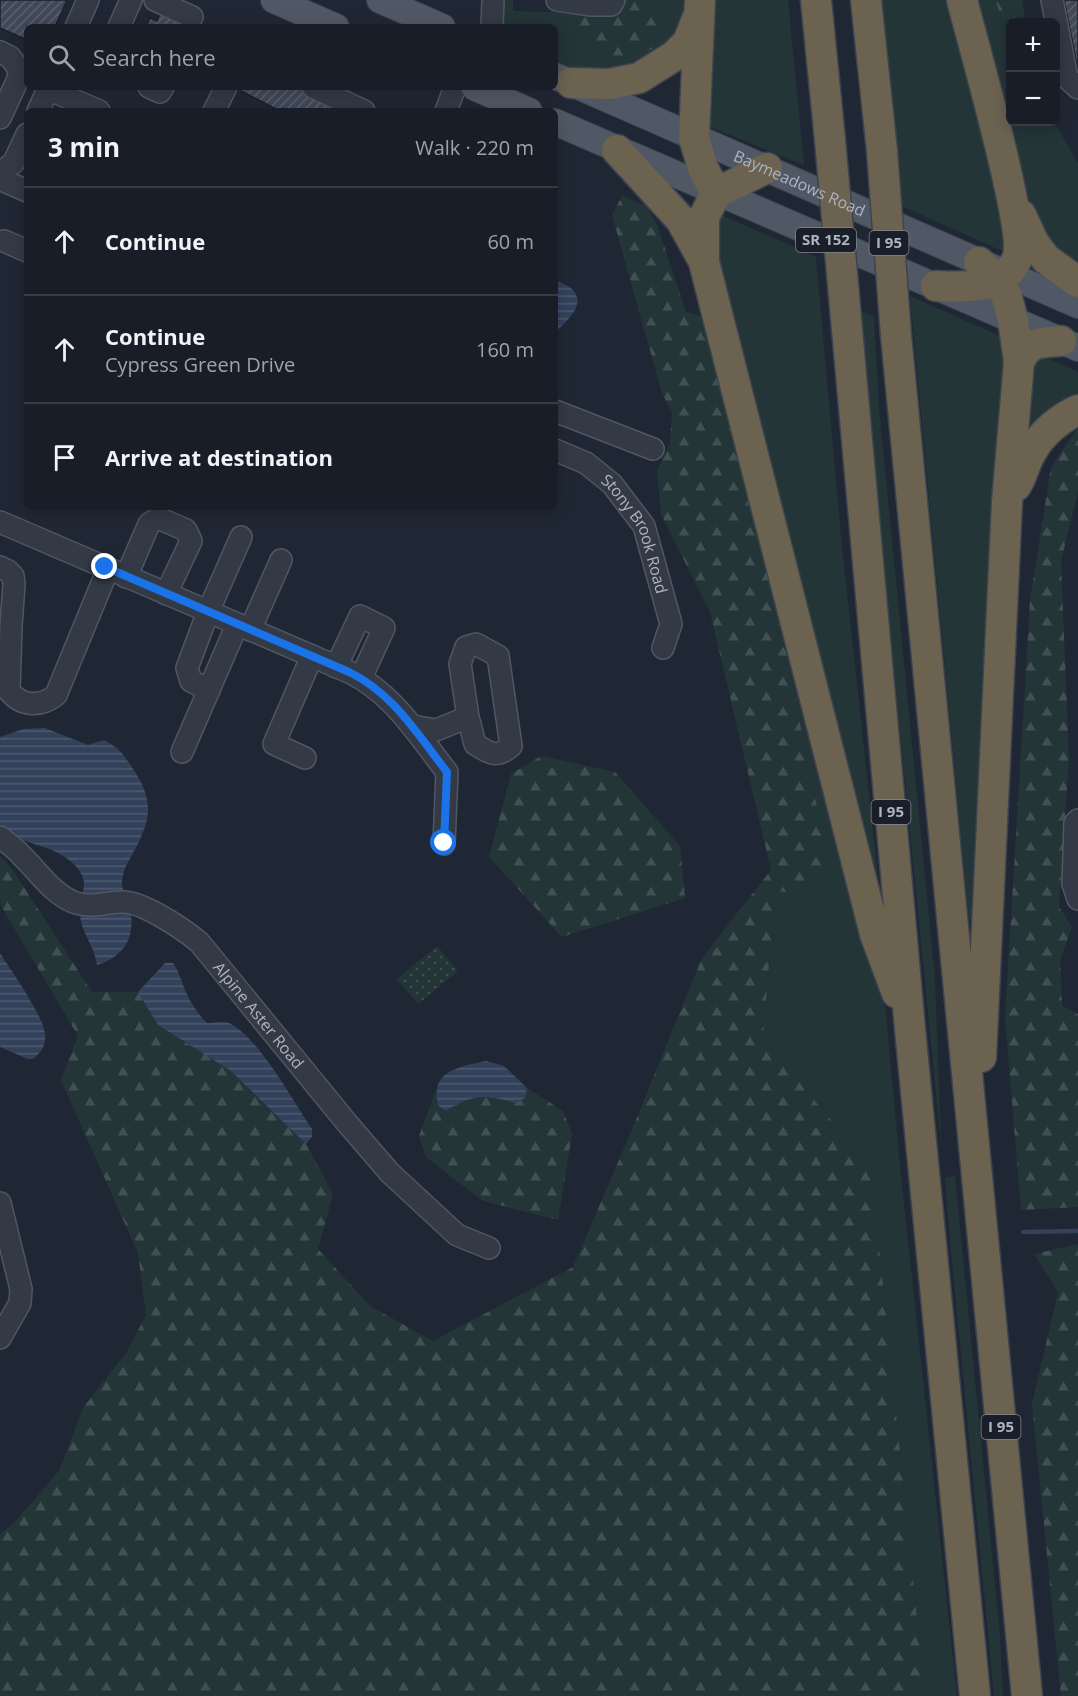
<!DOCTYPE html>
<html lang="en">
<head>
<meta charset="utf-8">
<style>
	:root { --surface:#181d27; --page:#21262f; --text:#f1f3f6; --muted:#9fa2a7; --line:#363b44 }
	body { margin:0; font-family:"Open Sans",sans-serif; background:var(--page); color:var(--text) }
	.controls { position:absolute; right:18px; top:18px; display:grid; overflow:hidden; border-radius:9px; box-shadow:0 3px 15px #0003 }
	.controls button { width:54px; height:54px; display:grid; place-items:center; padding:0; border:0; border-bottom:2px solid var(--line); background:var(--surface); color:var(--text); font:30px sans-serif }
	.stop { position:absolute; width:18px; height:18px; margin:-14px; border:4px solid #1a73e8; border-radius:50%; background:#fff }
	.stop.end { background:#1a73e8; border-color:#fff; box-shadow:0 2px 6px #0008 }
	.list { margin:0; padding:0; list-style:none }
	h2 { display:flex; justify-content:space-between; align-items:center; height:78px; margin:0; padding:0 24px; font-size:26px }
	h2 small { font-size:20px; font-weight:400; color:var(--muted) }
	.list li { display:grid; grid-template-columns:39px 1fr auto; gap:18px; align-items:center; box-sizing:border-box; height:108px; padding:0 24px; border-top:2px solid var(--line) }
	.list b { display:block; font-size:22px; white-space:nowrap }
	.list p { margin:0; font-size:20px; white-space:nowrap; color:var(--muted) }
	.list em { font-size:20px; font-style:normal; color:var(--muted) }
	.icon { flex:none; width:33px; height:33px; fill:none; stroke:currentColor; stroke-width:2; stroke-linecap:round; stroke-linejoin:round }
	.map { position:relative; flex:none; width:1078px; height:1696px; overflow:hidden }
	.search { position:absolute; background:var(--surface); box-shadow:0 3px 15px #0003; left:24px; top:24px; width:534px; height:66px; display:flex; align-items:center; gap:15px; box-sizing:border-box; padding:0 21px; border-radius:9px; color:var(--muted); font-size:22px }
	.panel { position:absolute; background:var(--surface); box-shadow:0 3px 15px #0003; left:24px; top:108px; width:534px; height:402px; border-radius:9px }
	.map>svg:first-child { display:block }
	.grass { fill:#243537 }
	.forest { fill:url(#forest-firs) }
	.park { fill:url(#park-dots) }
	.water { fill:url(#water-rules) }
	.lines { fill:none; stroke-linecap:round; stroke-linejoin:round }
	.stream { stroke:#33415b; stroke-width:4.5 }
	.building { fill:url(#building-hatch); stroke:#1a202b; stroke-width:1.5 }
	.minor-casing { stroke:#505663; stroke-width:24 }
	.major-casing { stroke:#3c424e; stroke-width:28 }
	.highway-casing { stroke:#3d434f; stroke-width:33 }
	.minor { stroke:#333945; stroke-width:21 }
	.major { stroke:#515865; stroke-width:26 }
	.highway { stroke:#6b6250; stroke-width:30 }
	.highway-bridge-casing { stroke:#3d434f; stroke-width:33; stroke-linecap:butt }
	.highway-bridge { stroke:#6b6250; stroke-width:30 }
	.route { stroke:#1a73e8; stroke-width:8 }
	.labels { text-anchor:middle; stroke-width:5; stroke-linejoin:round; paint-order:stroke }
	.shield { fill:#191e29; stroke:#818694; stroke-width:1.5 }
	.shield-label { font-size:15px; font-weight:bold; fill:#adb3c2 }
	.street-label { font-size:16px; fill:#adb3c2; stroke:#191e29 }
</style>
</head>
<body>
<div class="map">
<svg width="1078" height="1696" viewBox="0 0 1078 1696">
	<defs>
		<pattern id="forest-firs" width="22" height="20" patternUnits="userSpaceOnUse" patternTransform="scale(1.5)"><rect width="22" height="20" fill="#243537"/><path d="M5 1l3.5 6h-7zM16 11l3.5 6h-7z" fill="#415052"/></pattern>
		<pattern id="park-dots" width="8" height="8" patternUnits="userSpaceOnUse" patternTransform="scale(1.5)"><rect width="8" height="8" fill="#243537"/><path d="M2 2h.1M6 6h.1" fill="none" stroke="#415052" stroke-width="1.8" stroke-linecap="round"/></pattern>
		<pattern id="water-rules" width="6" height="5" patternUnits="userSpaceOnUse" patternTransform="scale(1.5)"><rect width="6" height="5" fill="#33415b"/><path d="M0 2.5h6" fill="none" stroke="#4e5a71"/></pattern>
		<pattern id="building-hatch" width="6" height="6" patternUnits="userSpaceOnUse" patternTransform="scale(1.5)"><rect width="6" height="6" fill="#414959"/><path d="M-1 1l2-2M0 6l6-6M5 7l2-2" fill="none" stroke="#5a616f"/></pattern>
	</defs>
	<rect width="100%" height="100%" fill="#202734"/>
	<!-- grass -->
	<path class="grass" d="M506,0H513V11L581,13L659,22L665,0H686L681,31L658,61L590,75L555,61V27H501L500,8Z
		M711,0H788L804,165L705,125Z
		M881,0H955L1011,255L902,206Z
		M973,0H995L1010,41V122H1054L1078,163V275L1035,230Z
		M719,214L816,257L841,537L886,951L716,276Z
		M910,296L1004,338L1005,345L994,528L975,918L969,920Z
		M858,309L874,317L879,408L935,978L941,1143Z
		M1036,353L1078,372V402L1028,439L1030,362Z
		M791,639L873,946L886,1015L901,1176L957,1696H925L871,1168L763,1039L775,891L829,857L811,781L786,650Z
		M955,1176L1000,1636L1003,1696H994L950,1241L945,1178Z"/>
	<!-- forest -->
	<path class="forest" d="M620,0H665L653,48L629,64L597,58L576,40L581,13Z
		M995,0H1022L1026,22H1010V41Z
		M622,196L646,206L657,224L686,312L706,317L791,639L786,650L811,781L829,857L814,878L795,893L775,891L763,1039L871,1168L925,1696H0V1534L13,1524L59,1471L83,1408L126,1353L146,1315L138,1253L61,1080L78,1036L0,904V856L12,869L92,992H138L158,1025L231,1071L306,1144L333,1194L318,1249L370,1306L433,1341L573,1267L631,1132L702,958L771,870L710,612L661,514L657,471L670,443L672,412L662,393L612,215Z
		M1078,428V492L1061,561L1069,759L1059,907L1072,927L1060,961L1062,1006L1078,1014V1207L1021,1210L1005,1019L1030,601L1051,467Z
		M541,756L615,772L680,846L685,898L562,937L489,857L511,774Z
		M527,1088L563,1111L572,1134L558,1220L483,1201L426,1157L419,1136L436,1090L438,1104L445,1111C474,1094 483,1095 515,1103L525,1098Z
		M1078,1244V1696H1061L1032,1404L1058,1292L1034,1254Z"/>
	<!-- park -->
	<path class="park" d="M437,946L458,971L418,1004L397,979Z"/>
	<!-- water -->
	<path class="water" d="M555,280C560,283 568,285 572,289C588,305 565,322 555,333Z
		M45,728L88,745L104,740C122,750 124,755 135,772C155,803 150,822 133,853C128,862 122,872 122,883C122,890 127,898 129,905C137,934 126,956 97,965C95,949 85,937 81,922C78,908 83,898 84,885C85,870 67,857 54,851C35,843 16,841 0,825V737L23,729Z
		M0,953C10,969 45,1018 45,1035C46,1045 41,1053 33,1059H28L0,1047Z
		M165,963H173C179,972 181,980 185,990C191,1003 197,1013 207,1023C215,1023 224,1020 231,1024C261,1041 292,1100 312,1129V1137L306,1144L231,1071L158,1025L138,992Z
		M486,1061L504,1066L527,1088L525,1098L515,1103C483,1094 473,1095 445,1111L438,1105C437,1100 436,1094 437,1089C440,1068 469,1065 486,1061Z"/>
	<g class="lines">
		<!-- stream -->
		<path class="stream" d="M1023,1232L1078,1231"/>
	</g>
	<!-- building -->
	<path class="building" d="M0,0H67L55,27H27V40L0,28Z
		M1064,0H1078V70Z
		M160,13L182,22L179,27H146L150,18L157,21Z
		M243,87H297L344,110L278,111V110L241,91Z"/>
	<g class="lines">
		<defs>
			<g id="minor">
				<path d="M155,0L192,17"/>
				<path d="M557,0L590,5H611L614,0"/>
				<path d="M1052,0L1067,78L1078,88"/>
				<path d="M76,27L88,0"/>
				<path d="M119,27L131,0"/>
				<path d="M492,27L493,0"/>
				<path d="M0,52L10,57L19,69L18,79L0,118"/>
				<path d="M149,87L160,92L163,87"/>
				<path d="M313,87L364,111"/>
				<path d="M48,89L99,111"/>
				<path d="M38,111L49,87"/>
				<path d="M214,111L226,87"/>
				<path d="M446,111L455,87"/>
				<path d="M0,174L14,162L27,134"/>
				<path d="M0,179L27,191"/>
				<path d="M4,241L27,251"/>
				<path d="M555,411L653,449"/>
				<path id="s1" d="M555,450L586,463L612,484L644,526L671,624L663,648"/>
				<path d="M0,522L349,672C393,693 418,735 447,772L444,844"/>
				<path d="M0,567L8,571L13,576L14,584L11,626L9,691C22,707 41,707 56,695L108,569"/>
				<path d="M126,577L149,524L158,518L186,530L191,541L166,594"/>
				<path d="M250,630L281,560"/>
				<path d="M336,667L360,616L384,628L361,678"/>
				<path d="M209,690L191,681L187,668L208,612L241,537"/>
				<path d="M412,726L436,730L468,717L460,664L466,647L476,644L498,656L511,746C497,759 489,753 475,744L468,717"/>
				<path d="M182,752L237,625"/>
				<path d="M305,758L274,744L312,656"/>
				<path d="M1078,820L1075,823L1073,884L1078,899"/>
				<path id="s2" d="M0,837C7,843 15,848 21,855C38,871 53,895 76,903C93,908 106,902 122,902C142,901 183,929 199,942L347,1123L390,1173L457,1235L489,1248"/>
				<path d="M0,1203L21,1289L20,1303L0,1338"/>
			</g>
			<g id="major">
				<path d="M274,0L336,27"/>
				<path d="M380,0L442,27"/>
				<path id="s3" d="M555,76L1078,305"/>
				<path d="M474,87L529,111"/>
				<path d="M555,122L1078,348"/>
			</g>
			<path id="highway" d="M700,0L694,138L703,168L716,193
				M816,0L830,140
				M866,0L882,151
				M571,83L609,84L639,78L674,56L688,42L697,19
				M617,150L681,220L702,258
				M767,168L716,193L704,217V262L875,934L897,993
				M1021,215L1034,243L1046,259L1078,282
				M979,262L996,279L1006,294L1013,320L1019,362L1007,502L981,1057
				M936,286C964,287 1004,290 1017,259C1028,232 972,40 962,0
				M847,329L910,1029L975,1696
				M896,335L1027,1696
				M1019,362C1029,341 1039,343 1061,341
				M1016,486C1023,475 1025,462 1032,451C1041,434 1060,418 1078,410"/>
		</defs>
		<!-- minor casing -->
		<use href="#minor" class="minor-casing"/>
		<!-- major casing -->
		<use href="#major" class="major-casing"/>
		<!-- highway casing -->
		<use href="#highway" class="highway-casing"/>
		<!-- minor -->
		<use href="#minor" class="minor"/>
		<!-- major -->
		<use href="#major" class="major"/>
		<!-- highway -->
		<use href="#highway" class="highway"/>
		<defs>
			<path id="highway-bridge" d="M830,140L847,329
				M882,151L896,335"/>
		</defs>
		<!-- highway-bridge casing -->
		<use href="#highway-bridge" class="highway-bridge-casing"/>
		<!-- highway-bridge -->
		<use href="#highway-bridge" class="highway-bridge"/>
	</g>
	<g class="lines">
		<!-- route -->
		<path class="route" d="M105,567L349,672C393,693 418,735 447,772L444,843"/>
	</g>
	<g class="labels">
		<!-- shield labels -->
		<g class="shield">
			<rect x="796" y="228" width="60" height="24" rx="4.5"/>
			<rect x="869.5" y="231" width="39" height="24" rx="4.5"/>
			<rect x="871.5" y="800" width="39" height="24" rx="4.5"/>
			<rect x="981.5" y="1415" width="39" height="24" rx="4.5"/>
		</g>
		<g class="shield-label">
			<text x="826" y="245">SR 152</text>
			<text x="889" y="248">I 95</text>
			<text x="891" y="817">I 95</text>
			<text x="1001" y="1432">I 95</text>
		</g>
		<!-- street labels -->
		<g class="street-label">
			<text dy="6" stroke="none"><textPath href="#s3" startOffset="267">Baymeadows Road</textPath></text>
			<text dy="6" stroke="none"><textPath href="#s1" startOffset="123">Stony Brook Road</textPath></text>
			<text dy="6" stroke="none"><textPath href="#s2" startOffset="330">Alpine Aster Road</textPath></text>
		</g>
	</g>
</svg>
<div class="controls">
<button>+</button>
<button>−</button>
</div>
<div class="stop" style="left:444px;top:843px"></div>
<div class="stop end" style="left:105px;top:567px"></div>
<div class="search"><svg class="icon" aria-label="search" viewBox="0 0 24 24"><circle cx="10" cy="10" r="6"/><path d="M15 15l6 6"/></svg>Search here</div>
<section class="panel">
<h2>3 min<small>Walk · 220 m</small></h2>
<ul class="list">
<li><svg class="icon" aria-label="ahead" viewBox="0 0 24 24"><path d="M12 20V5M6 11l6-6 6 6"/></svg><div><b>Continue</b></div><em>60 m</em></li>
<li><svg class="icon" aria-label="ahead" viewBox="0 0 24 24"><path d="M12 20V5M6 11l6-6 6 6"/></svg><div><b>Continue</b><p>Cypress Green Drive</p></div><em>160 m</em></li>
<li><svg class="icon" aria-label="arrive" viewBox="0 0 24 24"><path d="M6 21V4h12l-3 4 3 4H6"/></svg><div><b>Arrive at destination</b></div></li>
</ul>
</section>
</div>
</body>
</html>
